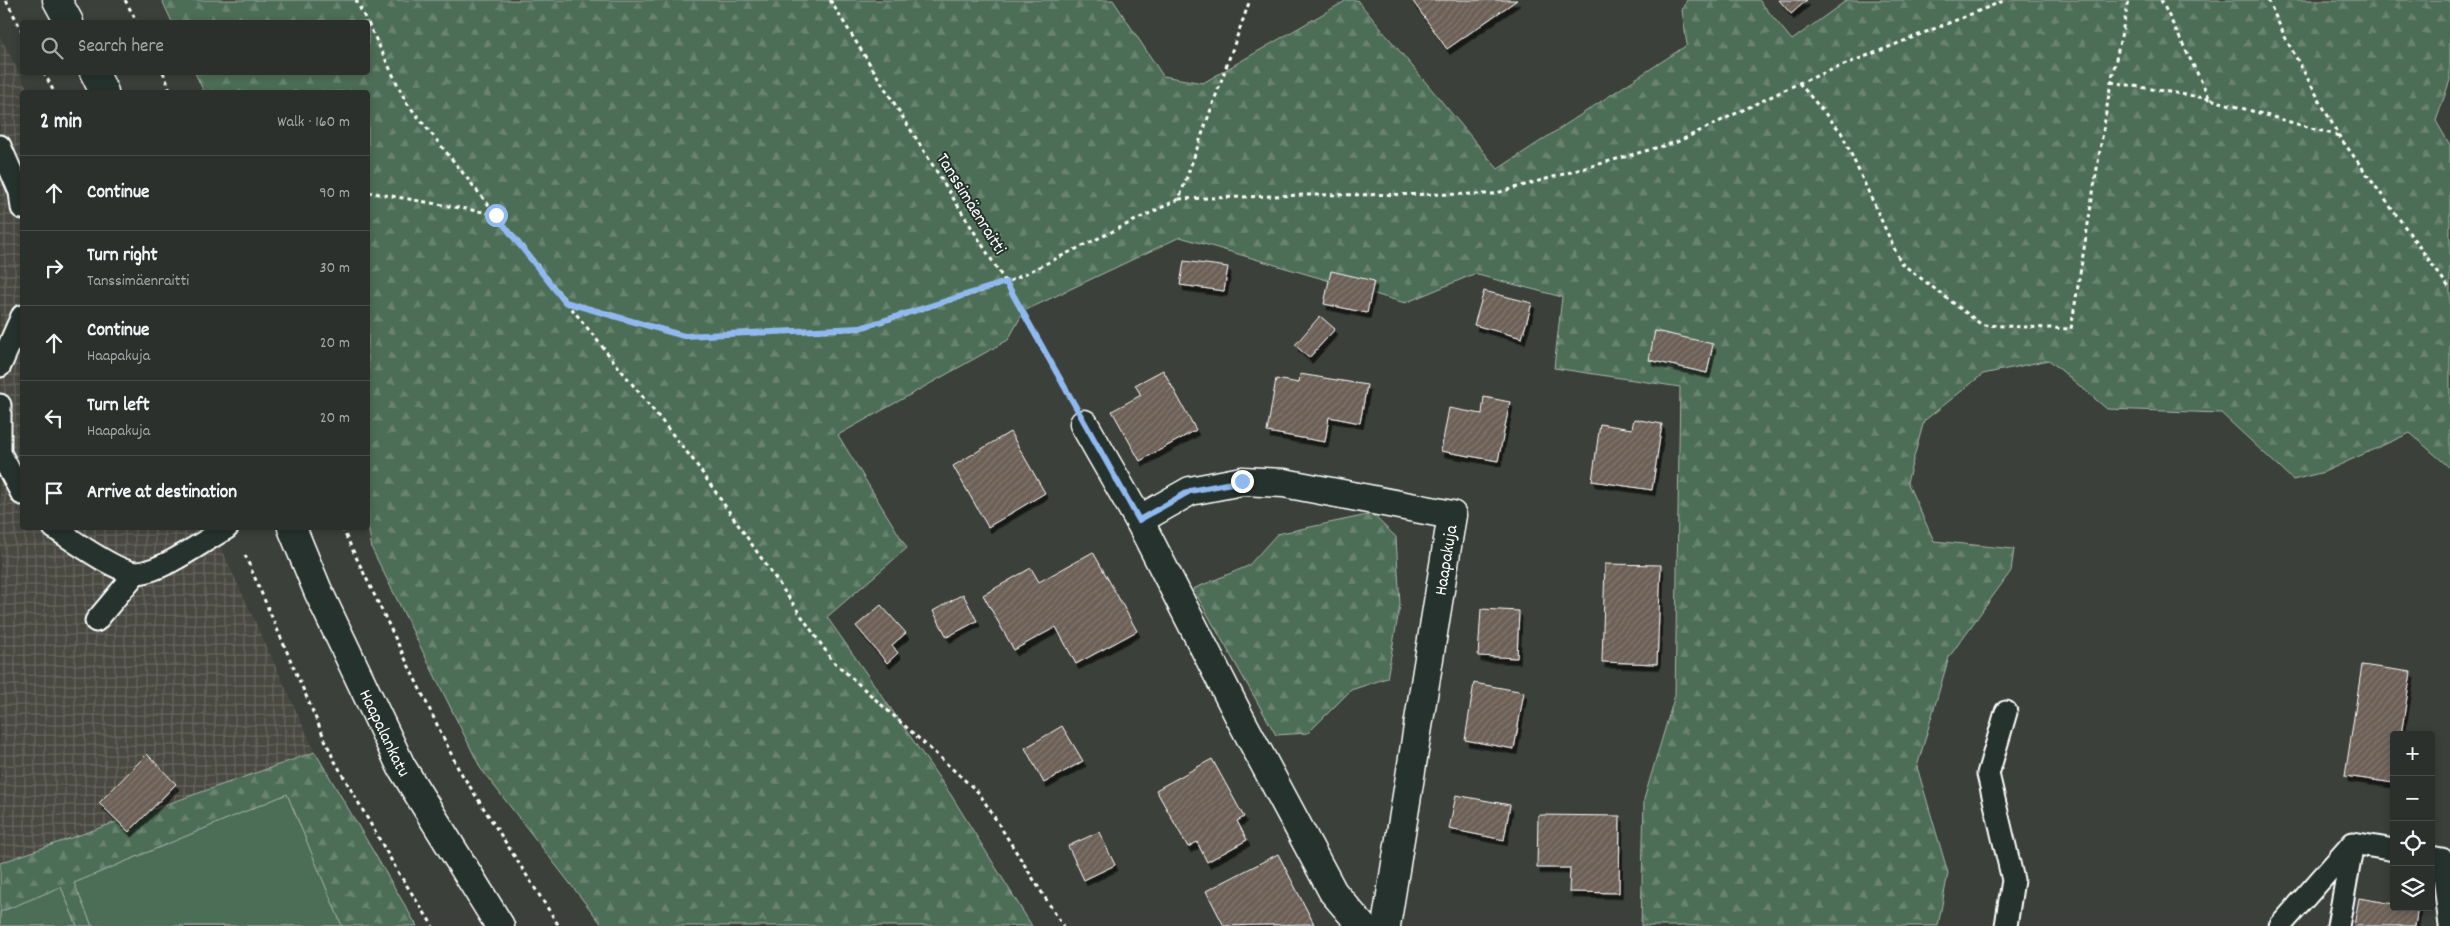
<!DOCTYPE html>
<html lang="en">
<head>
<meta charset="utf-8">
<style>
	:root { --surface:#2c302c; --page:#383c38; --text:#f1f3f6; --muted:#a6a9a9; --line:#484b48 }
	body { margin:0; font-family:Dekko,sans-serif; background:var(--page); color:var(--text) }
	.controls { position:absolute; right:15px; bottom:15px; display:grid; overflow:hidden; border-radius:5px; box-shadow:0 2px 8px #0003 }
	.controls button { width:45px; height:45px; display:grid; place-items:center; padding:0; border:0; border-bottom:1px solid var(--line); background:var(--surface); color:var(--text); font:25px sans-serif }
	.stop { position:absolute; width:15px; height:15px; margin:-11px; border:4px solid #90b9f0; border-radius:50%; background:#fff }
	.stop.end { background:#90b9f0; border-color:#fff; box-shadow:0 1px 5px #0008 }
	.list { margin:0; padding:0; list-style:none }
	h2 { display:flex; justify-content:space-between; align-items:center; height:65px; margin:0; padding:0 20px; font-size:21px }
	h2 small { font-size:16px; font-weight:400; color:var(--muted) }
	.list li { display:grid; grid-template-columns:32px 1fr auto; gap:15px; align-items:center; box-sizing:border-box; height:75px; padding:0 20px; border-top:1px solid var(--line) }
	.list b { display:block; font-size:19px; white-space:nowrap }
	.list p { margin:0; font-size:16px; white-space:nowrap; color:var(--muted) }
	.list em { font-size:16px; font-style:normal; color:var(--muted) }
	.icon { flex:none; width:28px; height:28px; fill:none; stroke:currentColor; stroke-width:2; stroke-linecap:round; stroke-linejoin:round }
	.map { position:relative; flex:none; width:2450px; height:926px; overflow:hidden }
	.search { position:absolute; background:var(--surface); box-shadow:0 2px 8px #0003; left:20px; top:20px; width:350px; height:55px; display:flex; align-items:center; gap:12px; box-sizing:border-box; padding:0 18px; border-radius:5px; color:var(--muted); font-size:19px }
	.panel { position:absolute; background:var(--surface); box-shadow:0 2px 8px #0003; left:20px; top:90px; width:350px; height:440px; border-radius:5px }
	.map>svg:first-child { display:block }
	.industrial { fill:url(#industrial-grid) }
	.forest { fill:url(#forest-firs); stroke:#a6b6ab }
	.pitch { fill:#4e6e57; stroke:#a6b6ab }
	.building { fill:url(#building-hatch); stroke:#fff; filter:url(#shadow) }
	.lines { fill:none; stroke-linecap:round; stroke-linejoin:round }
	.lane-casing { stroke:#fff; stroke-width:25 }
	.street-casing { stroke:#fff; stroke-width:31 }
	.path { stroke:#fff; stroke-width:3; stroke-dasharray:4 4; stroke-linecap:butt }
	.lane { stroke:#26332d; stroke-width:21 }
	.street { stroke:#26332d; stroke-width:28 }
	.route { stroke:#90b9f0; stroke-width:6 }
	.labels { text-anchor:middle; stroke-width:4; stroke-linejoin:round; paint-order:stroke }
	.street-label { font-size:18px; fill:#fff; stroke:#26332d }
</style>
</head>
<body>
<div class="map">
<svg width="2450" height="926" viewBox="0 0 2450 926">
	<defs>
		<pattern id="industrial-grid" width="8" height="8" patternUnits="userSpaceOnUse" patternTransform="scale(1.25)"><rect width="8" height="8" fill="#4a4a43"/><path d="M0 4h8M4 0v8" fill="none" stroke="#65655f"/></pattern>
		<pattern id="forest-firs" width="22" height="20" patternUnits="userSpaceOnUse" patternTransform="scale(1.25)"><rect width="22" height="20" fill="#4e6e57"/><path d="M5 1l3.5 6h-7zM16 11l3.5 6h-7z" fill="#698470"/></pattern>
		<pattern id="building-hatch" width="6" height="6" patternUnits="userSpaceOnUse" patternTransform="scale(1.25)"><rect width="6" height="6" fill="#6c6057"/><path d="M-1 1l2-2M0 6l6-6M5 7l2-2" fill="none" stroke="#827870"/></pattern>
		<filter id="shadow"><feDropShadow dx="3" dy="5.5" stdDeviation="0" flood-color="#0009"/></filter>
	</defs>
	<rect width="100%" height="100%" fill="#3b403a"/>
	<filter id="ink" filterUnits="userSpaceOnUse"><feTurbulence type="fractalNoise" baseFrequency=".02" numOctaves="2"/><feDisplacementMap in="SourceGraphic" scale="10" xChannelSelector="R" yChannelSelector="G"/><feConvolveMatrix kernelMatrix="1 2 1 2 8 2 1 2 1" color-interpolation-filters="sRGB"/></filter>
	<g filter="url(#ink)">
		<!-- industrial -->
		<path class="industrial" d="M0,36L29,92H22V528H212L315,752L0,863Z"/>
		<!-- forest -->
		<path class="forest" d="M162,0H1113L1163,76L1203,83L1347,0H1357L1498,169L1687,45L1682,10L1687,0H1759L1792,40L1847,0H2450V80L2436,121L2450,145V468L2410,433L2324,472L2293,480L2221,413L2107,409L2049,360L1983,374L1924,421L1907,482L1934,541L2014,549L2011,571L1949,657L1917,767L1948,873L1938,926H1641L1644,799L1675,695L1680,387L1554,368L1562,297L1474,274L1405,303L1180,237L1024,311L1008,340L838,435L907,548L827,617L951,795L1032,926H603L481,769L372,549L368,525V92H204L195,73L368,72V22H172Z
			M1372,514L1396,537L1400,605L1387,678L1351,690L1308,733L1276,735L1193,589L1248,566L1277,534Z
			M315,752L417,926H0V863Z"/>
		<!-- pitch -->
		<path class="pitch" d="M287,794L342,926H92L74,883Z
			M61,887L77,926H0V912Z"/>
		<!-- building -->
		<path class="building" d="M1412,0H1517L1447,49Z
			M1779,0H1807L1791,14Z
			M1184,261L1228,267L1224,291L1180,285Z
			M1331,271L1374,281L1367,313L1324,304Z
			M1484,291L1532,303L1522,338L1474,325Z
			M1320,316L1335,329L1309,358L1295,345Z
			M1655,331L1713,344L1707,373L1649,360Z
			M1163,370L1196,430L1140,461L1112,411L1141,395L1135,385Z
			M1300,374L1367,385L1360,423L1329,417L1325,442L1267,432L1276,379L1299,383Z
			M1484,397L1510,402L1498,461L1441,451L1449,408L1482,414Z
			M1634,419L1662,424L1652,490L1592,481L1600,424L1632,429Z
			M1010,432L1045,493L988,527L953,466Z
			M1093,552L1137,631L1076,664L1056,627L1014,650L983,595L1031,568L1039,582Z
			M1605,564L1661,565L1657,664L1602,662Z
			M963,594L977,621L947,637L933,611Z
			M881,605L906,633L892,645L898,653L887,663L856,626Z
			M1481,609L1519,611L1517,658L1478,656Z
			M2362,665L2411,672L2401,735H2394V783L2345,776Z
			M1474,683L1524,692L1514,749L1465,740Z
			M1062,726L1083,761L1044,783L1025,748Z
			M147,754L176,784L129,832L99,803Z
			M1212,759L1244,817L1237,821L1247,840L1207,862L1197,842L1188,847L1156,790Z
			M1456,795L1510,805L1504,840L1449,829Z
			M1538,815L1620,816L1619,893L1569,892L1570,868H1537Z
			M1099,832L1115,865L1084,880L1068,846Z
			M1278,854L1314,924L1224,926L1206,891Z
			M2359,898L2394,904V907H2418L2415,926H2354Z"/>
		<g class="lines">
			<defs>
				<path id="lane" d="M0,146L20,192L22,208
					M0,366L22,316
					M0,405V453L22,494
					M54,528C71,539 118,574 138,573C165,570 202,542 227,528
					M96,621L136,573
					M2353,843L2394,850
					M2431,857L2442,859L2450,926
					M2006,926L2013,880L1988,774L2006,712
					M2280,926L2353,843
					M2338,926L2353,843"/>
				<g id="street">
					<path d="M57,0L69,22"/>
					<path d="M94,72L104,92"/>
					<path d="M1084,424L1139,520L1240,718L1333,892L1362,926"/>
					<path d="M1139,520L1190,491L1242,481L1284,483L1452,515L1386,926"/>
					<path id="s1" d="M292,528L318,591L401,766L500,926"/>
				</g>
			</defs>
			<!-- lane casing -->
			<use href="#lane" class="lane-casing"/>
			<!-- street casing -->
			<use href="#street" class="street-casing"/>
			<!-- path -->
			<path class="path" d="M6,0L22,31
				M125,0L137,22
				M356,0L367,22
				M830,0L1006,283L1069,395
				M2161,0L2210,99L2339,136
				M2268,0L2286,39L2339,136L2450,289
				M368,23L406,102L694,461L832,660L979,793L1063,926
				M44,72L54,92
				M163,72L171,92
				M2111,82L2210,99
				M1799,83L1841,132L1901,263L1982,325L2071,329L2111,82L2129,0
				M368,192L495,214
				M1179,199L1303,195L1493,194L1677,142L1799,83L2006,0
				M566,302L685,336L859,329L1006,283L1179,199L1250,0
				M342,528L458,768L559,926
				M245,555L333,758L398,872L433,926"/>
			<!-- lane -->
			<use href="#lane" class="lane"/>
			<!-- street -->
			<use href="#street" class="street"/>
		</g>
	</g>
	<g class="lines" filter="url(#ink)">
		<!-- route -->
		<path class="route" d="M496,215L565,302L684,336L860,328L1006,282L1139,520L1190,491L1242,481"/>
	</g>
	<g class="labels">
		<!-- street labels -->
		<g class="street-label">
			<text transform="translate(972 203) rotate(58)" y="6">Tanssimäenraitti</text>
			<text transform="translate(1445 560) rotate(-81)" y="6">Haapakuja</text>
			<text dy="6" stroke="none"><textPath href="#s1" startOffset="225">Haapalankatu</textPath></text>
		</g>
	</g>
</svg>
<div class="controls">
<button>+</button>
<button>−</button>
<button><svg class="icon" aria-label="locate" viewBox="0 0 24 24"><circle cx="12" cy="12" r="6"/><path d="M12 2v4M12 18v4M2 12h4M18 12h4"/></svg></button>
<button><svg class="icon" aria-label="layers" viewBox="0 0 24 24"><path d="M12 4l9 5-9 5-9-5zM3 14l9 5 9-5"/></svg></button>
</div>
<div class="stop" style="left:496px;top:215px"></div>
<div class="stop end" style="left:1242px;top:481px"></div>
<div class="search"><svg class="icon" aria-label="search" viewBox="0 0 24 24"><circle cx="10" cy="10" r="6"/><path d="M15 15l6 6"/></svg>Search here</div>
<section class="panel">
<h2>2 min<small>Walk · 160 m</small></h2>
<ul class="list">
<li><svg class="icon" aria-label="ahead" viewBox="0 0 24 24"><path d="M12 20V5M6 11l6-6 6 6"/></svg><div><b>Continue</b></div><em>90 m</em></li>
<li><svg class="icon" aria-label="right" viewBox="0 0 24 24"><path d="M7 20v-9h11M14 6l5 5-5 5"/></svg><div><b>Turn right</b><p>Tanssimäenraitti</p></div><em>30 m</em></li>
<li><svg class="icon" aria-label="ahead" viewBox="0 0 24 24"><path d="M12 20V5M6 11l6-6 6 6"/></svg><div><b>Continue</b><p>Haapakuja</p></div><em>20 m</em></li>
<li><svg class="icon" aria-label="left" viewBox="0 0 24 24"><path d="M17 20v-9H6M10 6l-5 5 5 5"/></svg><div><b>Turn left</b><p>Haapakuja</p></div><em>20 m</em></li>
<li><svg class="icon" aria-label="arrive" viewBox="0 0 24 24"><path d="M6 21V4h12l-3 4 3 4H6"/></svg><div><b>Arrive at destination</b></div></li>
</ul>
</section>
</div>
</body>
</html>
